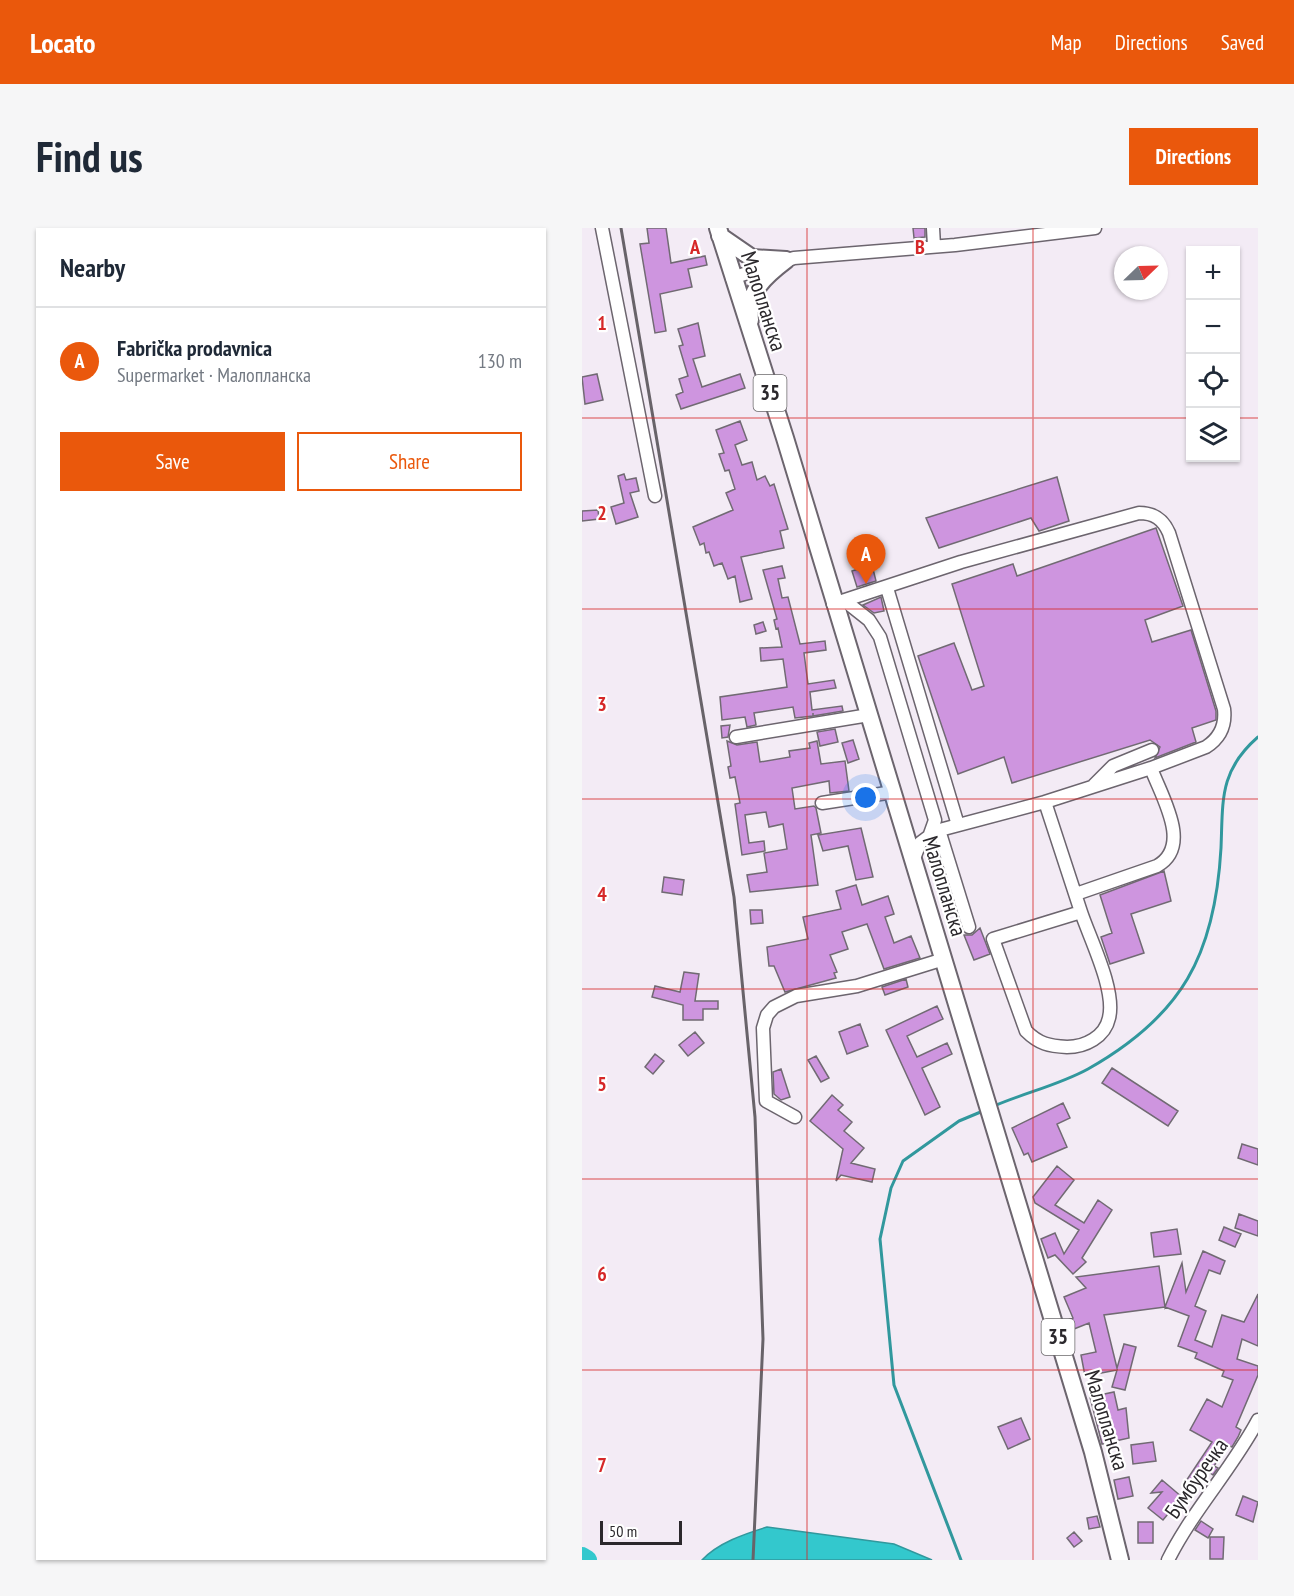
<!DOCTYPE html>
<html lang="en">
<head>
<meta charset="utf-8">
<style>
	:root { --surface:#fff; --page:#f6f6f7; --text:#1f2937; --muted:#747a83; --line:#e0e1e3; --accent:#ea580c }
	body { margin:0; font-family:"PT Sans Narrow",sans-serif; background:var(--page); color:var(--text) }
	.controls { position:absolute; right:18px; top:18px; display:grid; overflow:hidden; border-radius:0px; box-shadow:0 2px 4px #0004 }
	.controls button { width:54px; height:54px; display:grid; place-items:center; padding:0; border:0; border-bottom:2px solid var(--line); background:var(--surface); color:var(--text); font:30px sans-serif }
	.compass { position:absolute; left:532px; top:18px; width:54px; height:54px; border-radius:50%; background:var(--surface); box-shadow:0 2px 4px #0004; rotate:67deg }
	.scale { position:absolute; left:18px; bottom:15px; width:82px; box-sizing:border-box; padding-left:6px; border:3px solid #2b282c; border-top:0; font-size:16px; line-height:21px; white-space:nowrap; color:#2b282c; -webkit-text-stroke:4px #fff; paint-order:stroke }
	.you { position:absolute; left:284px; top:570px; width:21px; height:21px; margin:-15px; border:4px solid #fff; border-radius:50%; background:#1a73e8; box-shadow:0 0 0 9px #1a73e833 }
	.badge { display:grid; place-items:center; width:39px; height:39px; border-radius:50%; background:var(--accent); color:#fff; font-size:20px; font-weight:700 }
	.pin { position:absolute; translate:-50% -50px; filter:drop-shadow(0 2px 3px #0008) }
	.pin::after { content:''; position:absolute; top:32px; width:21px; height:18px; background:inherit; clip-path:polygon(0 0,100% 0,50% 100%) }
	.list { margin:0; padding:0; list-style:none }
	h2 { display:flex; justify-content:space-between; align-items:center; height:78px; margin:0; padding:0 24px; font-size:26px }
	h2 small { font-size:20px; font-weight:400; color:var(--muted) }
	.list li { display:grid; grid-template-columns:39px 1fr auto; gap:18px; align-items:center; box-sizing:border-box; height:108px; padding:0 24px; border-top:2px solid var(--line) }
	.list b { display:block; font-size:22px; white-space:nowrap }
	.list p { margin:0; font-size:20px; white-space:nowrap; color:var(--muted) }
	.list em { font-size:20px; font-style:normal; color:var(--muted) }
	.actions { display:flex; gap:12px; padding:18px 24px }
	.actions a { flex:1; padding:14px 0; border:2px solid var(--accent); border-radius:0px; text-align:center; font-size:21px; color:var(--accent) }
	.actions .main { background:var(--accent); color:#fff }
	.icon { flex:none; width:33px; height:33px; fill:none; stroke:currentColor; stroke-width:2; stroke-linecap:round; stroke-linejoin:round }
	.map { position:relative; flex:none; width:676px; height:1332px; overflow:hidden; border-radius:0px }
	header { display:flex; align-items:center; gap:36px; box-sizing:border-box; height:84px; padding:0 30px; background:var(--accent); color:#fff }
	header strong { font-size:28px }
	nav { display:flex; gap:33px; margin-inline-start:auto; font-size:21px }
	.intro { display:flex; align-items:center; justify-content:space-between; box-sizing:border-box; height:144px; padding:0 36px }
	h1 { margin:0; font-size:42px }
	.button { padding:15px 27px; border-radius:0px; background:var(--accent); color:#fff; font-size:21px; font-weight:700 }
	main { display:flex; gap:36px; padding:0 36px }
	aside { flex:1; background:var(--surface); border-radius:0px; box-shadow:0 2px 4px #0004 }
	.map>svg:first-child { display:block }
	.water { fill:#33c8cd; stroke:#31989d; stroke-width:1.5 }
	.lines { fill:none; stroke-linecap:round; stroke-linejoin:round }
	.stream { stroke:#31989d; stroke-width:3 }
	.river { stroke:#33c8cd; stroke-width:20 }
	.building { fill:#ce95df; stroke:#716a73; stroke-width:1.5 }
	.minor-casing { stroke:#6c656e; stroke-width:15 }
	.major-casing { stroke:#6c656e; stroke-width:20 }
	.minor { stroke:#fff; stroke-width:12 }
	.major { stroke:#fff; stroke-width:16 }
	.rail { stroke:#686369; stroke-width:3 }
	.grid { fill:none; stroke:#d62828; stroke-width:1.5; stroke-opacity:0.55 }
	.labels { text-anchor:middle; stroke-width:4.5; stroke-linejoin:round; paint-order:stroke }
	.shield { fill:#fff; stroke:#6b686b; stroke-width:1.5 }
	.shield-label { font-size:21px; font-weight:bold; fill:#2b282c }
	.street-label { font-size:22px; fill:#2b282c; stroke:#fff }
	.grid-label { font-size:20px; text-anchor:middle; font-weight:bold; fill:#d62828; stroke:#fff; stroke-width:4.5; stroke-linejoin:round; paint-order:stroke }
</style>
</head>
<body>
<header>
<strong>Locato</strong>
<nav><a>Map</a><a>Directions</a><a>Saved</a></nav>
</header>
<div class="intro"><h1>Find us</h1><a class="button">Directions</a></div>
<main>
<aside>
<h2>Nearby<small></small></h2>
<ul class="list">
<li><span class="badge">A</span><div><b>Fabrička prodavnica</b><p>Supermarket · Малопланска</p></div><em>130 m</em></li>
</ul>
<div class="actions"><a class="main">Save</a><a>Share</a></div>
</aside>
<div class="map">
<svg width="676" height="1332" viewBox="0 0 676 1332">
	<rect width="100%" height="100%" fill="#f3ebf5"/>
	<!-- water -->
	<path class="water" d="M185,1299L312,1316L350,1332H120C136,1315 162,1306 185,1299Z"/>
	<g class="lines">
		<!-- stream -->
		<path class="stream" d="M412,878C442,865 477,857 506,841C600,788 633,727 639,620C641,572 637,543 676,509
			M379,1332L312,1157L298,1011L309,960L321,933L377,893L401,883"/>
		<!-- river -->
		<path class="river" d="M0,1329L5,1332"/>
	</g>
	<!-- building -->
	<path class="building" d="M65,0H84L89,35L123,28L125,37L106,41L110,59L78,66L84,103L73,105L58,16L67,15Z
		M331,0H343V9L332,10Z
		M116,95L123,128L111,131L120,159L158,146L163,160L99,181L94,167L101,164L97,151L106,148L97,118L101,117L96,101Z
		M15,146L21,172L3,176L0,149Z
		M158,193L165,212L153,217L160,237L170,234L175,252L183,248L188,258L192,256L206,301L198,303L202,320L159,329L170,371L158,374L153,348L146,351L140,335L132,338L127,324L124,325L122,315L118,317L111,299L151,282L144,265L153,261L147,242L143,243L137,226L142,225L134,202Z
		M42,246L44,252L54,250L57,263L48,265L56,289L34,296L29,279L42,275L36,248Z
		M475,249L487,293L457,303L449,290L357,320L344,290Z
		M16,282L17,291L0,293V283Z
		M574,300L601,378L563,392L570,414L609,402L634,483V492L610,500L614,514L573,530L578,519L568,512L430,555L422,529L376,546L336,428L372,415L390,462L402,458L370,356L431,336L435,348Z
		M290,337L294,353L275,359L270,343Z
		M200,338L203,350L196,351L200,370L206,369L218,416L243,413L244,422L222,425L226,456L252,452L254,460L228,464L230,482L260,478L261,483L231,488V485V488L213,490L211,479L172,485L174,497L165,499L163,489L140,492L138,469L205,459L201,431L179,433L178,420L200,419L196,400L194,401L192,392L195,391L181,342Z
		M299,369L302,383L292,385L281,377Z
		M181,394L184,403L174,406L172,397Z
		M148,497L146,509L140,510L139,498Z
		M253,501L256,514L238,518L235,504Z
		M271,512L277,531L266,535L260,515Z
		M145,513L155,517L175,514L178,534L208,529L207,523L228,520L227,515L235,513L239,536L263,533L267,563L248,565L247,553L210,560L213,581L232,578L234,580L239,605L229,607L236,657L168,664L165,647L185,644L182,625L205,621L201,596L187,599L184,584L163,587L167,615L182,613L183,623L160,627L153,576L158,575L153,549L148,550L146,539L149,538Z
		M279,600L291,649L274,652L266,618L241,623L236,607Z
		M582,643L589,673L549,686L562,725L528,736L519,709L530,705L518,667Z
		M82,649L102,652L100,667L80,664Z
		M274,657L280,677L306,668L312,686L303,689L312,715L329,708L338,730L302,741L285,696L260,704L266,721L248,727L255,744L252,745L254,750L203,764L192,738H187L185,719L226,711L221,689L259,681L254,663Z
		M168,682H180L181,695L169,696Z
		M398,700L408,726L392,732L382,707H390Z
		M102,744L117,746L113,773H136V781H121V792H101V777L70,769L73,758L98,764Z
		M324,751L326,759L303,767L300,759Z
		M355,778L361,791L325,808L335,829L365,815L370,826L340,840L358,879L343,887L304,802Z
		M278,796L286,818L265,826L257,804Z
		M113,804L122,815L106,828L97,817Z
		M73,826L82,833L71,846L63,839Z
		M234,828L247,850L239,854L226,832Z
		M530,840L596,883L586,898L520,855Z
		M199,841L208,869L199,872L192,866L191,844Z
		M250,867L261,877L256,882L270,894L262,903L282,920L269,935L293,941L290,954L259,947L254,953L261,921L228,893Z
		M481,875L488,890L475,896L485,919L450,934L446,925L442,927L430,900Z
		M660,916L676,921V937L656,930Z
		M475,938L492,952L473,977L502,995L516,972L530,982L500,1030L504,1034L491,1046L473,1027L466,1030L459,1011L473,1005L482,1026L497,1002L453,975L451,969Z
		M657,986L676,993V1008L653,1000Z
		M642,999L659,1006L653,1019L637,1012Z
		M595,1001L599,1026L572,1029L569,1005Z
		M621,1023L643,1033L638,1046L627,1042L613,1078L624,1083L613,1112L630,1119L640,1087L662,1094L676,1066V1118L660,1111L655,1131L676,1138V1147L654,1199L659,1202L656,1209L650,1219L646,1217L632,1238L636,1240L631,1247L624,1242L610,1262L602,1256L630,1214L608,1202L625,1171L640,1179L651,1152L640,1148L642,1143L613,1130L615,1125L596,1118L607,1088L583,1079L522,1087L535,1140L542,1116L554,1119L543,1162L530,1159L535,1142L503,1148L499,1127L514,1124L507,1095L487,1103L483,1093L491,1090L482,1069L504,1060L494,1049L577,1038L583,1079L600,1035L604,1064Z
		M532,1164L536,1182L544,1180L547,1210L520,1216L508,1169Z
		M439,1190L448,1211L426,1221L416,1199Z
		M571,1214L574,1233L551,1236L549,1217Z
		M547,1249L551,1268L536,1271L532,1252Z
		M580,1252L600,1269L581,1292L566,1280L580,1264L569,1265Z
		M661,1268L676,1274L671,1294L654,1287Z
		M515,1288L518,1299L507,1301L505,1290Z
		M619,1293L631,1301L626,1310L613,1302Z
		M556,1294H571V1315H556Z
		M492,1304L500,1313L492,1319L485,1310Z
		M628,1309H642L641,1331H628Z"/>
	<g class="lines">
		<defs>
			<path id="minor" d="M20,0L73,268
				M351,0L352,18
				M150,50L212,30L373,17L513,0
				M305,360L376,597
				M263,373L287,392L298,409L353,592L348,606
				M251,376L379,334L557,285C572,285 581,291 587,305L642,481C644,498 638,510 624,519L569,540L463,574L354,603L338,615L331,633
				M154,509L287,487
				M512,557L531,538L570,522
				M463,574C475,610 487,647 499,684C508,711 534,762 527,790C523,809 503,819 485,819C467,818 457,816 444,803L411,711L499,684
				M240,575L311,564
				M357,602L387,699
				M494,666L575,638C611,618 579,568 569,540
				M213,889L184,873L181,800L185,787L192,779L214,768L275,758L362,731
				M586,1332C611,1282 650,1241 676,1192"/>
			<path id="major" d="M136,0L203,210L511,1224L538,1332
				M138,8L170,30L204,32
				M168,92C165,63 183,48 204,32"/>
		</defs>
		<!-- minor casing -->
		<use href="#minor" class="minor-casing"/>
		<!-- major casing -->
		<use href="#major" class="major-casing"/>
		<!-- minor -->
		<use href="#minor" class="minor"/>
		<!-- major -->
		<use href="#major" class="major"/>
		<!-- rail -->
		<path class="rail" d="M39,0L152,669L173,889L181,1111L171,1332"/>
	</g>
	<!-- grid -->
	<path class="grid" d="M225,0V1332M451,0V1332M0,190H608M654,190H676M0,381H676M0,571H676M0,761H676M0,951H676M0,1142H676"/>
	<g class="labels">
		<!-- shield labels -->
		<g class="shield">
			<rect x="171.5" y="147" width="33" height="36" rx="4.5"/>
			<rect x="459.5" y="1091" width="33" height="36" rx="4.5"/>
		</g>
		<g class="shield-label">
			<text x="188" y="172">35</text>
			<text x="476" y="1116">35</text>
		</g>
		<!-- street labels -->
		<g class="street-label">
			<text transform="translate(182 73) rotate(72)" y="8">Малопланска</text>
			<text transform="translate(363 658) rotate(73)" y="8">Малопланска</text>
			<text transform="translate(525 1192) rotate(73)" y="8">Малопланска</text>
			<text transform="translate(614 1250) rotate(-55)" y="8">Бумбуречка</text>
		</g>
	</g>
	<g class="grid-label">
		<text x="113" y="26">A</text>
		<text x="338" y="26">B</text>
		<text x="20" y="102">1</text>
		<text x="20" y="292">2</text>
		<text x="20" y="483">3</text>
		<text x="20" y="673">4</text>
		<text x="20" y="863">5</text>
		<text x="20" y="1053">6</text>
		<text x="20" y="1244">7</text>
	</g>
</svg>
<div class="controls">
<button>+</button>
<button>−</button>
<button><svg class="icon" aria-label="locate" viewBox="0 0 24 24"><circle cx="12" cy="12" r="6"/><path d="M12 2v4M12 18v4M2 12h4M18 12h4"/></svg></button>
<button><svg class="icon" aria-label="layers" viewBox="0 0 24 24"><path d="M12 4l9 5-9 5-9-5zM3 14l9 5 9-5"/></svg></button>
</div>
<svg class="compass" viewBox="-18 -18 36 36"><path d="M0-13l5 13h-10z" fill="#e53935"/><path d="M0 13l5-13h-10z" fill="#747a83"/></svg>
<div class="scale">50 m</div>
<div class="you"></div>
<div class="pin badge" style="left:284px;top:356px">A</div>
</div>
</main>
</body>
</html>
